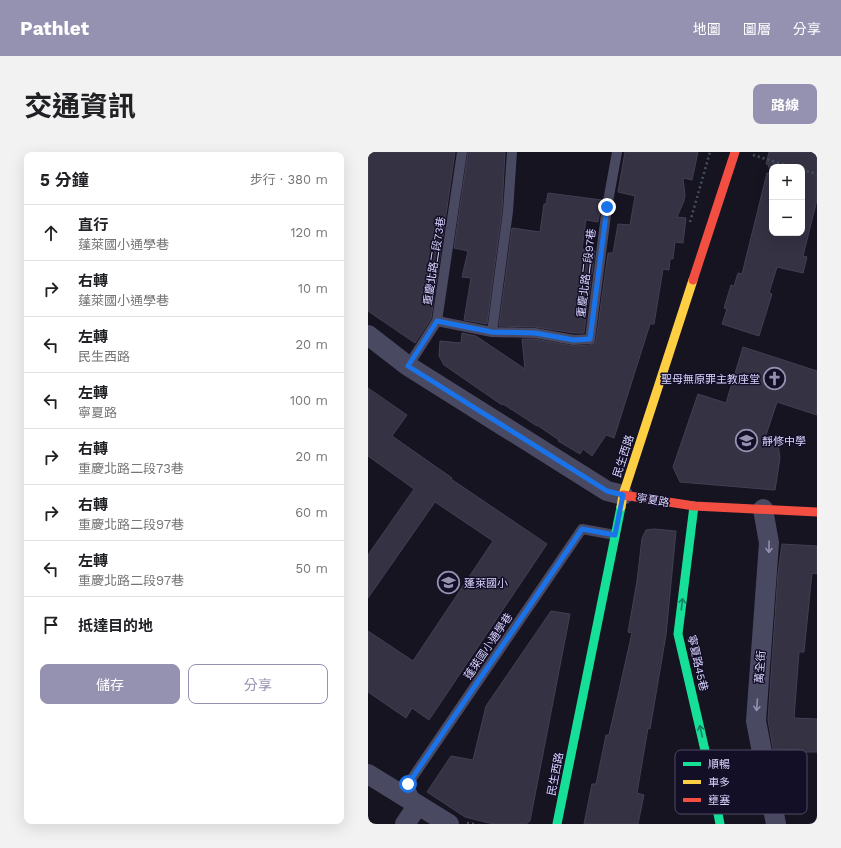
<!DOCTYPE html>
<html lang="zh-TW">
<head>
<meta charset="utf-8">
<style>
	:root { --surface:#fff; --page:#f2f2f2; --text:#202124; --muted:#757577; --line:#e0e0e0; --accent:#9591b1 }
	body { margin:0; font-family:"Work Sans","Noto Sans TC",sans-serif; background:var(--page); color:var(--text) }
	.controls { position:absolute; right:12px; top:12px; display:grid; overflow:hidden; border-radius:8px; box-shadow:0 4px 16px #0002 }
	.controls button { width:36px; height:36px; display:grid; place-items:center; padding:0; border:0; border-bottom:1px solid var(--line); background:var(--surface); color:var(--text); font:20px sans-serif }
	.stop { position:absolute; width:12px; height:12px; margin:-9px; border:3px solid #1a73e8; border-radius:50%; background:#fff }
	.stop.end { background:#1a73e8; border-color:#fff; box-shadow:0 1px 4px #0008 }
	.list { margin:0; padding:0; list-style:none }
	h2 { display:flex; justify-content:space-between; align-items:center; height:52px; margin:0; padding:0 16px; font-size:17px }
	h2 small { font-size:13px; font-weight:400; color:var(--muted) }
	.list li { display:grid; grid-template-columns:26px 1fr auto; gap:12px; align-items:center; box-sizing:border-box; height:56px; padding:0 16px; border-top:1px solid var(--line) }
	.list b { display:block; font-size:15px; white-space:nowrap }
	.list p { margin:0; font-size:13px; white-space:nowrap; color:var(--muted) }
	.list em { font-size:13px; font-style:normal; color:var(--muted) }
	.actions { display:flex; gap:8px; padding:12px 16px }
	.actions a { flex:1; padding:9px 0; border:1px solid var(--accent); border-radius:8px; text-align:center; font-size:14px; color:var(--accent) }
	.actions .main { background:var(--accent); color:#fff }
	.icon { flex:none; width:22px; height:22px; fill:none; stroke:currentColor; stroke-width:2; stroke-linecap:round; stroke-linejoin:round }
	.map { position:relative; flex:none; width:449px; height:672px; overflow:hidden; border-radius:8px }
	header { display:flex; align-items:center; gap:24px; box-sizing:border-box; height:56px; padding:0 20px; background:var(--accent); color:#fff }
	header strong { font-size:19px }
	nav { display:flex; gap:22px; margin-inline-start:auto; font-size:14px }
	.intro { display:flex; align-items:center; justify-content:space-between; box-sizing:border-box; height:96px; padding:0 24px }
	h1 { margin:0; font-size:28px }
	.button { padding:10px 18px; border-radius:8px; background:var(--accent); color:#fff; font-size:14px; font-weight:700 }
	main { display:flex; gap:24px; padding:0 24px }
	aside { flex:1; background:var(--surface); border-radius:8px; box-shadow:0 4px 16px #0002 }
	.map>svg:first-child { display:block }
	.building { fill:#343243; stroke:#433f54 }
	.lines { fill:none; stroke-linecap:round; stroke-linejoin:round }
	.path { stroke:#44505f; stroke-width:2.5; stroke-dasharray:2 3; stroke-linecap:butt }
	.lane { stroke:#4a4962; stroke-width:10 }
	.street { stroke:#4a4962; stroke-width:20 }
	.fast { stroke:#16e098; stroke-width:9 }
	.slow { stroke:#ffcf43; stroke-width:9 }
	.jam { stroke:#f24e42; stroke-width:9 }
	.oneway { stroke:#928eb0 }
	.oneway2 { stroke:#158265 }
	.route { stroke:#1a73e8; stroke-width:5 }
	.labels { text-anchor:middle; stroke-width:3; stroke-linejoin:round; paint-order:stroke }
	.street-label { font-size:11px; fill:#d9d4ff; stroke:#130f26 }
	.poi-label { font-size:11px; fill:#d9d4ff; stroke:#130f26; text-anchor:start }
	.key { fill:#130f26; stroke:#4e4a67; stroke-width:1 }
	.key-label { font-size:11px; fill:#d9d4ff }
</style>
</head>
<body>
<header>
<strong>Pathlet</strong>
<nav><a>地圖</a><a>圖層</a><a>分享</a></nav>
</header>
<div class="intro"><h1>交通資訊</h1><a class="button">路線</a></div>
<main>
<aside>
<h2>5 分鐘<small>步行 · 380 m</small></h2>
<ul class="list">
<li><svg class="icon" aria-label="ahead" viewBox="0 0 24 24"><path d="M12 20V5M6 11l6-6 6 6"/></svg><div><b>直行</b><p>蓬萊國小通學巷</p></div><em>120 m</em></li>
<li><svg class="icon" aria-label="right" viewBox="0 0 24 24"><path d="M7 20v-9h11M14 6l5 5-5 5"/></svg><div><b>右轉</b><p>蓬萊國小通學巷</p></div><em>10 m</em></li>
<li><svg class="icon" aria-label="left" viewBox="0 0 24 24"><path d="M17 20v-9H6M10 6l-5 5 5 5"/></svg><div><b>左轉</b><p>民生西路</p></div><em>20 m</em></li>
<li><svg class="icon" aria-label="left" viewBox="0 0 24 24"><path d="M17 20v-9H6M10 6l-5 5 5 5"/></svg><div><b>左轉</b><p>寧夏路</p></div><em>100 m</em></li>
<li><svg class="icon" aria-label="right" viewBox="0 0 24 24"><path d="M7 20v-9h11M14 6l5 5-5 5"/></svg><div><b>右轉</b><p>重慶北路二段73巷</p></div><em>20 m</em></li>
<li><svg class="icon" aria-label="right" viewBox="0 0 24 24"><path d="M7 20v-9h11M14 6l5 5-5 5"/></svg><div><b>右轉</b><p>重慶北路二段97巷</p></div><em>60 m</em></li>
<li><svg class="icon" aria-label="left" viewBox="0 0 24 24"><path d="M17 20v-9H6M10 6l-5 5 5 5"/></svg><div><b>左轉</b><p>重慶北路二段97巷</p></div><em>50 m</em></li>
<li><svg class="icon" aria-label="arrive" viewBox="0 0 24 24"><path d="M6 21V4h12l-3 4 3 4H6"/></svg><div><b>抵達目的地</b></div></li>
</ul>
<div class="actions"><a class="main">儲存</a><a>分享</a></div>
</aside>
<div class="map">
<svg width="449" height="672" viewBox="0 0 449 672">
	<rect width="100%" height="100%" fill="#161421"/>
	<!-- building -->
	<path class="building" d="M0,0H87L63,167L47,191L0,159Z
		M100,0H137L134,58L119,172L96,168L103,126L94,125L100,99L86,96Z
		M257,0H330L324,28L315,26L317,43L316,49L309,65L318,66L315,91L307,90L305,107H302L301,118L295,117L286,172H282L246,286L238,283L224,304L215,297L212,302L190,289L191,288L169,273V274L135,252L134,253L76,213L71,204L72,189L93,191L94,181L108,184L157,217L154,187H166L206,194L222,193L227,191L228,188L240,101H245L250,72L262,73L267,44L250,40Z
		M401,0H449V48L435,104L439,105L435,121L409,115L401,141L404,142L391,184L354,172L359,157L356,156L363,133L366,134L370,121L374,122L399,21H404V81H434V15H400L401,13L398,12Z
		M180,41L234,48L230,70L218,68L214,97L227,99L216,181H206L167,175L131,174L144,76L172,80L176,52H178Z
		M375,195L449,219V263L409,250L397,286L410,292L412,306L407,338L312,330L305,315L330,242L358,251Z
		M0,236L39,263L24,284L84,326L83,327L179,392L61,568L44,556L38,566L0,540V479L45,509L125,389L67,350L0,446V403L46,337L0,304Z
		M286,377L308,379L298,483L282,577L280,576L269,641L276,643L270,672H216L224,632H228L238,583H241L264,481L260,480L269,429L274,386L278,378Z
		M414,392L449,394V422L444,421L436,500H431L426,566L449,567V600H435V598L405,597L400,568L410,421Z
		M183,459L202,462L162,669L158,672H125L97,665L59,640L83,604L105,608L118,554Z"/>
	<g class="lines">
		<!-- path -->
		<path class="path" d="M385,3L424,15
			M434,18L449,22
			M322,70L342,0
			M99,671L106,672"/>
		<!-- lane -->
		<path class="lane" d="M69,169L124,180L167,181L206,188L222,187L239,55L249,0
			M124,180L140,59L144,0
			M40,214L69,169L94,0
			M48,649L40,632L214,377L247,383"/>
		<!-- street -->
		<path class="street" d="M0,183L40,214L239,339L255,343
			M395,357L401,391L388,569L408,672
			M0,622L81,672
			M37,672L50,653"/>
		<!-- fast -->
		<path class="fast" d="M326,354L310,482L342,620L352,672
			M189,672L253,355"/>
		<!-- slow -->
		<path class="slow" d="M253,355L255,343L325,128"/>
		<!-- jam -->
		<path class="jam" d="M325,128L367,0
			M255,343L326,354L449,360"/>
	</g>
	<!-- one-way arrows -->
	<defs><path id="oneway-shaft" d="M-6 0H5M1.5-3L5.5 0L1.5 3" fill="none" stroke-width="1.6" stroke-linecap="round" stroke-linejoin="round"/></defs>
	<g class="oneway">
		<use href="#oneway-shaft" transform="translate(401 395) rotate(91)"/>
		<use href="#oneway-shaft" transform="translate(389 553) rotate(94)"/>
	</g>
	<g class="oneway2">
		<use href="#oneway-shaft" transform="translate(314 452) rotate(-83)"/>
		<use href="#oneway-shaft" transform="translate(333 579) rotate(-103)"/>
	</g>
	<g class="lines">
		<!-- route -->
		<path class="route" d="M40,632L214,377L247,383L255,343L239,339L40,214L69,169L124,180L167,181L206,188L222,187L239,55"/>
	</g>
	<!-- icons -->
	<defs>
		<symbol id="church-ring" viewBox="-11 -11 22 22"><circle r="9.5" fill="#130f26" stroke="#9591b1" stroke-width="1.5"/><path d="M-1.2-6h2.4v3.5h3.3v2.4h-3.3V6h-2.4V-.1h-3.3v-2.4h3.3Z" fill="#9591b1"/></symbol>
		<symbol id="school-ring" viewBox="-11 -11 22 22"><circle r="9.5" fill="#130f26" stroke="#9591b1" stroke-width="1.5"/><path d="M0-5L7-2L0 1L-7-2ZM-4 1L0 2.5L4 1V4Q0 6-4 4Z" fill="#9591b1"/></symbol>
	</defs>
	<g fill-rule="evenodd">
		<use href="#church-ring" x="394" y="214" width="25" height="25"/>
		<use href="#school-ring" x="366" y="276" width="25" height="25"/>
		<use href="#school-ring" x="68" y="418" width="25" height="25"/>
	</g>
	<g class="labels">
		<!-- street labels -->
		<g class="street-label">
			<text transform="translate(66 109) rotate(-81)" y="4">重慶北路二段73巷</text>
			<text transform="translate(218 121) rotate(-83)" y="4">重慶北路二段97巷</text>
			<text transform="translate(255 304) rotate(-72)" y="4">民生西路</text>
			<text transform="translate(285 348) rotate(9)" y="4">寧夏路</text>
			<text transform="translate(120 494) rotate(-56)" y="4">蓬萊國小通學巷</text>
			<text transform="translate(330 511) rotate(77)" y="4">寧夏路45巷</text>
			<text transform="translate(392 515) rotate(-86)" y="4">萬全街</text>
			<text transform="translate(187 622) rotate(-79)" y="4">民生西路</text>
		</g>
		<!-- poi labels -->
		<g class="poi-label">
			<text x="392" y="231" text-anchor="end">聖母無原罪主教座堂</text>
			<text x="394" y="293">靜修中學</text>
			<text x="96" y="435">蓬萊國小</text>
		</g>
	</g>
	<!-- legend -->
	<rect x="307" y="598" width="132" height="64" rx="6" class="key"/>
	<rect x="315" y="610" width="18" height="4" fill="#16e098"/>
	<rect x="315" y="628" width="18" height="4" fill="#ffcf43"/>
	<rect x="315" y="646" width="18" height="4" fill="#f24e42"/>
	<g class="key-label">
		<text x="340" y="616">順暢</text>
		<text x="340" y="634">車多</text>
		<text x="340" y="652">壅塞</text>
	</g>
</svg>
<div class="controls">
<button>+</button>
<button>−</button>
</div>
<div class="stop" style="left:40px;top:632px"></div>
<div class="stop end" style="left:239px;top:55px"></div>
</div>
</main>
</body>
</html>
